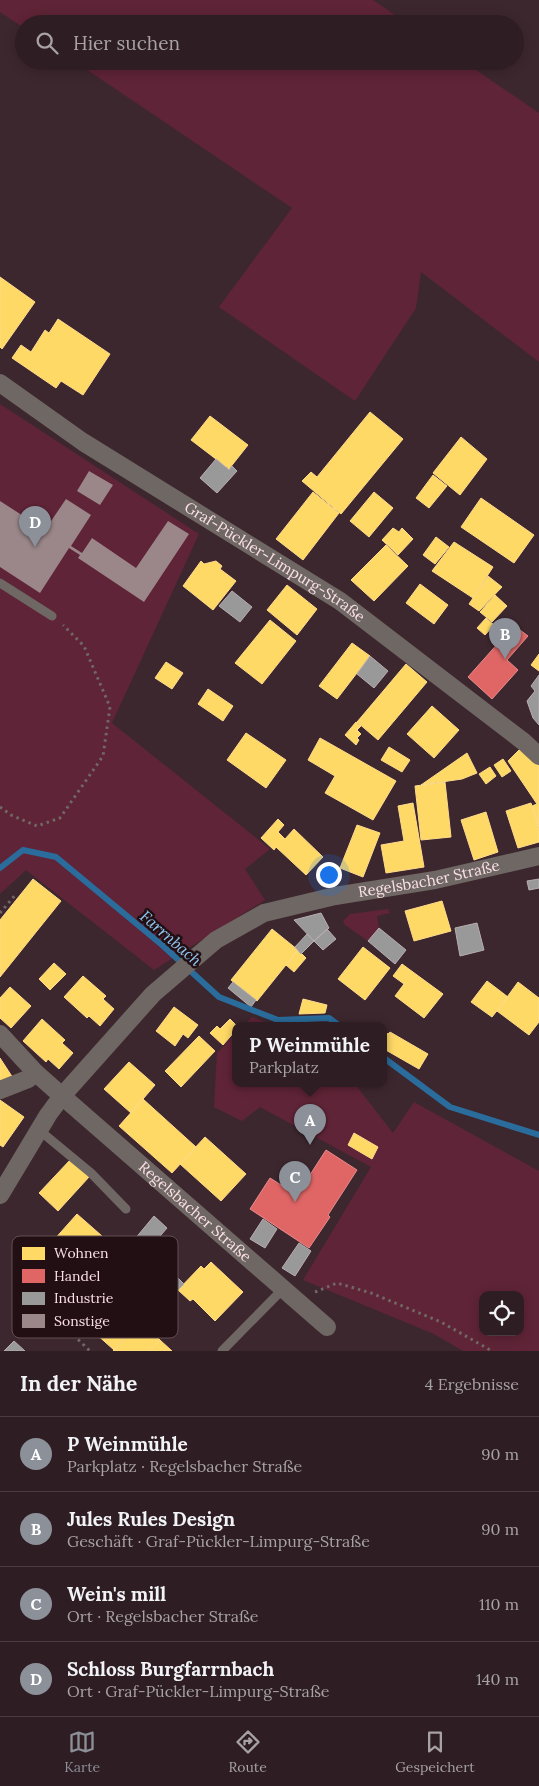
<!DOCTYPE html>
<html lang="de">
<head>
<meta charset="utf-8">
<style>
	:root { --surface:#2e1d22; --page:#3a2a2f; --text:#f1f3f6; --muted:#a7a2a5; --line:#493b40; --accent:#8c9099 }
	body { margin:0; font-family:Lora,serif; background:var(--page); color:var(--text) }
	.controls { position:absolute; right:15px; bottom:15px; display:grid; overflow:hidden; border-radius:10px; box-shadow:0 2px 12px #0003 }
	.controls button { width:45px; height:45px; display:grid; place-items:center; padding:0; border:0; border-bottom:1px solid var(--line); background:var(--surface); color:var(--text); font:25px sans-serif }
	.you { position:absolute; left:328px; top:874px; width:18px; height:18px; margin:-12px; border:4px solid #fff; border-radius:50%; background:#1a73e8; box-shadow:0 0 0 8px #1a73e833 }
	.badge { display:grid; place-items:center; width:32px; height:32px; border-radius:50%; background:var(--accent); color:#fff; font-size:16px; font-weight:700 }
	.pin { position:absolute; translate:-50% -41px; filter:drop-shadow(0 1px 2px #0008) }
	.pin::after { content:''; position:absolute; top:26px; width:18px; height:15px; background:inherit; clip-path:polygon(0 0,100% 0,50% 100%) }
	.popup { position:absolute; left:232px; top:1022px; width:155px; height:65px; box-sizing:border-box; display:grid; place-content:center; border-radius:10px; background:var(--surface); filter:drop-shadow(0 1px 4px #0005); font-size:16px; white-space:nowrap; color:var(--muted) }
	.popup b { font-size:19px; color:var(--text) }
	.popup::after { content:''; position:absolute; left:50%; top:100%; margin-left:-10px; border:10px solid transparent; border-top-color:var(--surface) }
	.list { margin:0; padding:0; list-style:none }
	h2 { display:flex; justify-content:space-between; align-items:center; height:65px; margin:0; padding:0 20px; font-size:21px }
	h2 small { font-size:16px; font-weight:400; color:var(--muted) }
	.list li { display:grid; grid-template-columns:32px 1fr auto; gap:15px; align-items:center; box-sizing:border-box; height:75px; padding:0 20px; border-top:1px solid var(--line) }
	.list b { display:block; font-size:19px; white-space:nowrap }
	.list p { margin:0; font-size:16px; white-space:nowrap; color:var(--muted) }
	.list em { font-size:16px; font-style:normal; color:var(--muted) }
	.icon { flex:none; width:28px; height:28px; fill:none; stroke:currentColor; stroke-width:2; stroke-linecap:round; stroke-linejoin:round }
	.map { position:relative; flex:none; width:539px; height:1351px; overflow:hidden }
	.search { position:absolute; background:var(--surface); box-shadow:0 2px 12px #0003; left:15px; right:15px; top:15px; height:55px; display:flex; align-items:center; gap:12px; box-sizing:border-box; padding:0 18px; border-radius:28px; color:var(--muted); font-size:19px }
	.sheet { height:365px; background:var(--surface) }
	nav { display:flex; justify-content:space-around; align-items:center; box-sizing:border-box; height:70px; border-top:1px solid var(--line); background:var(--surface); font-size:14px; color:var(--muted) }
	nav a { display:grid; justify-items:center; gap:2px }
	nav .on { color:var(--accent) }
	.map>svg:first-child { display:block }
	.green { fill:#5f2437; fill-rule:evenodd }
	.homes { fill:#ffd966; stroke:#fedb8c }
	.shops { fill:#e06666; stroke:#e88b8c }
	.industry { fill:#999; stroke:#b7aeb0 }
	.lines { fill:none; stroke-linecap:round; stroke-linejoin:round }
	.stream { stroke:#2a6d9d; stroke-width:6 }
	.building { fill:#9b8789 }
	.path { stroke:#716766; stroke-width:3; stroke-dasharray:2.5 4; stroke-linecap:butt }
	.service { stroke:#6f6764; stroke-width:9 }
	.minor { stroke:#6f6764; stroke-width:18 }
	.labels { text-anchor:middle; stroke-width:5; stroke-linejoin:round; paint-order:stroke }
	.street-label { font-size:15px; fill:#fce0e6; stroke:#210f14 }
	.water-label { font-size:16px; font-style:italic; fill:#8ec5f0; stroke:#210f14 }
	.key { fill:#210f14; stroke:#634e53; stroke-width:1 }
	.key-label { font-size:14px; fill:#fce0e6 }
</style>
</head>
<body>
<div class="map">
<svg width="539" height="1351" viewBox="0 0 539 1351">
	<rect width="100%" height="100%" fill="#3d272e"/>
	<!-- green -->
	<path class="green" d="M0,0H373L408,24H24V28L0,12Z
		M74,61H463L539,113V362L421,272L416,308L355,401L219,307L292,208Z
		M0,404L199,534L112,723L270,849L245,869L265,900L154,970L26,870L0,894Z
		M388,909L390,913L377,916L379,928L368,941L345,925L343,921L350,914Z
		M252,1017L275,1026H243Z
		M236,1033V1084H355L393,1133L414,1102L539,1171V1351H463L434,1334L303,1280L371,1167L260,1107L242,1121L214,1107L217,1053ZM483,1295H520V1332H483Z"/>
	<!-- homes -->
	<path class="homes" d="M0,277L35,302L2,349L0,347Z
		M58,319L110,354L83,395L61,381L56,388L12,358L21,345L31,352L45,330L49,333Z
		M370,412L403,439L341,514L302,481L311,472L317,477Z
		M210,416L248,445L229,469L191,440Z
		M461,437L487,459L460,495L433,473Z
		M433,475L447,486L429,508L416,498Z
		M313,492L339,513L303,560L276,539Z
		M374,492L393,508L369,537L350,521Z
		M481,498L534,535L514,563L461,527Z
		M393,528L399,532L402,528L413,539L398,555L382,540Z
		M436,537L449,547L435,564L423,555Z
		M454,542L493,567L473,598L432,571Z
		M386,545L408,566L374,601L351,580Z
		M201,561L204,564L216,561L222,566L220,569L236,581L213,610L183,586Z
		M488,576L502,587L479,611L469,604Z
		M420,584L448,605L434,624L406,603Z
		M287,585L317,609L297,635L267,610Z
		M495,595L507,606L492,622L480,612Z
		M486,618L494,625L485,635L477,628Z
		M270,620L296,641L262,684L235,663Z
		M352,643L370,656L337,699L319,686Z
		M539,654V671L531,665Z
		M166,662L183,673L172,689L155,678Z
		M406,664L427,682L378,740L357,722Z
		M208,689L233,706L223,721L198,704Z
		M432,706L459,730L434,758L407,734Z
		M356,722L361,726L357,730L361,734L357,738L359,740L356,745L345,735Z
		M246,733L286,760L266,788L227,760Z
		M320,738L396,781L373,820L325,793L335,776L308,760Z
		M389,747L410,760L402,772L381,760Z
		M520,749L539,766V827L532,806L537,804L508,761Z
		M467,753L477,773L462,779L421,785Z
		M503,759L511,771L502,777L494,765Z
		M490,767L496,776L486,784L479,774Z
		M445,782L451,837L421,840L415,786Z
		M413,803L424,867L386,873L381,845L404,841L398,806Z
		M531,803L539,828V842L518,848L506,811Z
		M486,812L498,852L474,860L461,820Z
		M278,819L284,825L278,832L285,839L294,829L323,857L306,875L276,847L274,850L261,838Z
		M357,825L380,833L363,877L340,868Z
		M33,879L61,901L0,977V920Z
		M442,901L451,931L414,941L405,911Z
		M272,929L298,950L257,1001L231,980Z
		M363,947L390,968L365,1000L338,979Z
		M298,950L306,958L294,972L286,965Z
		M54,963L66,974L50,990L39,979Z
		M402,964L443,994L424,1018L395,996L404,984L393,976Z
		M83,976L106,996L103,999L114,1009L100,1026L89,1016L87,1018L64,997Z
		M487,981L508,997L492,1017L471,1002Z
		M518,982L539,998V1022L529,1035L497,1011Z
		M10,987L31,1006L11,1028L0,1018V998Z
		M303,999L327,1005L325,1013L299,1014Z
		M174,1007L198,1025L188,1038L183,1034L175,1046L156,1031Z
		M42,1019L65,1040L62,1043L73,1053L59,1069L48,1059L46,1062L23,1041Z
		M230,1019L237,1026L236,1030L223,1045L210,1033L217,1026L220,1029Z
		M384,1031L388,1034L390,1032L428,1054L419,1069L384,1049Z
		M199,1036L215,1051L181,1087L165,1071Z
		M0,1058L13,1078L0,1084Z
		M129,1062L155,1085L131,1113L104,1089Z
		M143,1099L196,1147L172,1173L119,1126Z
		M0,1100L24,1117L3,1147L0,1145Z
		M354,1133L378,1147L372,1159L348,1145Z
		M205,1137L246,1174L221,1201L180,1164Z
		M71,1159L89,1177L58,1211L39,1193Z
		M77,1214L102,1236L53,1292L28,1269Z
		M211,1262L243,1292L215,1321L193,1299L190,1301L178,1290L201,1266L204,1269Z
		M104,1285L123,1303L95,1332L76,1314Z
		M123,1303L141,1321L114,1350L95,1333Z
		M141,1322L160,1340L149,1351H113Z
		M160,1340L172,1351H149Z"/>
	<!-- shops -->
	<path class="shops" d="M520,630L528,636L507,660L518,670L492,699L468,677L509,631L515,636Z
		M326,1150L357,1170L328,1215L330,1217L309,1248L250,1209L270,1178L297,1195Z"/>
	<!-- industry -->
	<path class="industry" d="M216,459L229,470L232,466L237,471L217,493L200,478Z
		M232,591L252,607L240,622L219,606Z
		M370,656L388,671L374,688L357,674Z
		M539,675V725L533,718L527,701L535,691L531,686Z
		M539,879V888L529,890L527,881Z
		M321,913L329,928L314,941L294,920Z
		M477,923L484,950L460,956L455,928Z
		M379,928L406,950L395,964L368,941Z
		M327,929L336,939L323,950L314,941Z
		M307,934L314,941L301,954L295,947Z
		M233,982L256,1000L251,1007L228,988Z
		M154,1216L167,1228L137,1263L124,1252Z
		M263,1219L277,1229L265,1248L250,1239Z
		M299,1243L311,1251L295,1276L282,1268Z
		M167,1267L184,1284L171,1297L154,1280Z
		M14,1341L25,1351H4Z"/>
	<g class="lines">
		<!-- stream -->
		<path class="stream" d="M0,868L23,850L56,857L162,945L219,997L278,1020L329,1018L340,1026
			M384,1058L450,1107L539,1135"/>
	</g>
	<!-- building -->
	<path class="building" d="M89,471L113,485L100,505L77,491Z
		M66,499L91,515L71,546L82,553L92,538L136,568L168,521L189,534L144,602L78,558L80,555L69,548L40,593L0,567V501L45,530Z"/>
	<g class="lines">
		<!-- path -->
		<path class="path" d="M0,807L11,815L37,826L60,818L103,756L110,707L84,646L63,625
			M0,913L16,894
			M300,1176L307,1180
			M315,1292L337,1283L371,1293L441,1322L492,1351
			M64,1326L90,1351"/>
		<!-- service -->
		<path class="service" d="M0,583L52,616
			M39,1130L91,1173L126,1209
			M222,1351L283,1289"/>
		<!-- minor -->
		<g class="minor">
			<path id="s1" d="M0,383L83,442L340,601L524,742L539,756"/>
			<path id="s2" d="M0,1034L36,1073L62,1096L327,1327"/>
			<path d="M0,1090L28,1079L36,1073"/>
			<path id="s3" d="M0,1195L48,1115L62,1096L153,994L216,940L264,913L335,896L435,880L539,856"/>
		</g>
	</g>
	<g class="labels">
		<!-- street labels -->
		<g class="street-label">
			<text dy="5" stroke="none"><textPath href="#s1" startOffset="328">Graf-Pückler-Limpurg-Straße</textPath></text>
			<text dy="5" stroke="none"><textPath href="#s3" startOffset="560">Regelsbacher Straße</textPath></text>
			<text dy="5" stroke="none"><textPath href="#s2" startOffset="264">Regelsbacher Straße</textPath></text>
		</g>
		<!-- water labels -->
		<g class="water-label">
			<text transform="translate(171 938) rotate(41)" y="6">Farrnbach</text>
		</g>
	</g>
	<!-- legend -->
	<rect x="12" y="1236" width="166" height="102" rx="8" class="key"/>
	<rect x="22" y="1247" width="23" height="13" fill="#ffd966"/>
	<rect x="22" y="1269" width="23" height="14" fill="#e06666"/>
	<rect x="22" y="1292" width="23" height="13" fill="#999"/>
	<rect x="22" y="1314" width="23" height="14" fill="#9b8789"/>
	<g class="key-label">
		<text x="54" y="1258">Wohnen</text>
		<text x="54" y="1281">Handel</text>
		<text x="54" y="1303">Industrie</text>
		<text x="54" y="1326">Sonstige</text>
	</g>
</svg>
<div class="controls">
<button><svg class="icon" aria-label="locate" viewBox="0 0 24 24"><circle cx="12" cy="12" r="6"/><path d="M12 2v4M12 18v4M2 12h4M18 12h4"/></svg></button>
</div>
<div class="you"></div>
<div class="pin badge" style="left:310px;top:1145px">A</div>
<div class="popup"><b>P Weinmühle</b>Parkplatz</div>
<div class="pin badge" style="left:505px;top:659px">B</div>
<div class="pin badge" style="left:295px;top:1202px">C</div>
<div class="pin badge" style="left:35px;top:547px">D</div>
<div class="search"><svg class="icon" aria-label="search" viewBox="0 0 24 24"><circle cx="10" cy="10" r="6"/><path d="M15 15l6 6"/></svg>Hier suchen</div>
</div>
<section class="sheet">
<h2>In der Nähe<small>4 Ergebnisse</small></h2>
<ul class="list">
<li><span class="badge">A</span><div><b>P Weinmühle</b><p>Parkplatz · Regelsbacher Straße</p></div><em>90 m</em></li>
<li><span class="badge">B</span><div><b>Jules Rules Design</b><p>Geschäft · Graf-Pückler-Limpurg-Straße</p></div><em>90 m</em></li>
<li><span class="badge">C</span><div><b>Wein's mill</b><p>Ort · Regelsbacher Straße</p></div><em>110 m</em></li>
<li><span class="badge">D</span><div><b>Schloss Burgfarrnbach</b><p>Ort · Graf-Pückler-Limpurg-Straße</p></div><em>140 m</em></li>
</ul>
</section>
<nav>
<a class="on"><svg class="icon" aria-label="map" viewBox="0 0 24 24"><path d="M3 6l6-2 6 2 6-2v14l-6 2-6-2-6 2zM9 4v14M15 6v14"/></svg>Karte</a>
<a><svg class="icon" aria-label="directions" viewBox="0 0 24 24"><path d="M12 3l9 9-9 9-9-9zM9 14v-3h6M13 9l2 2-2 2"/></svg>Route</a>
<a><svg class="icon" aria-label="saved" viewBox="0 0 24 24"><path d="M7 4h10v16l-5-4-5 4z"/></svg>Gespeichert</a>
</nav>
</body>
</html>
